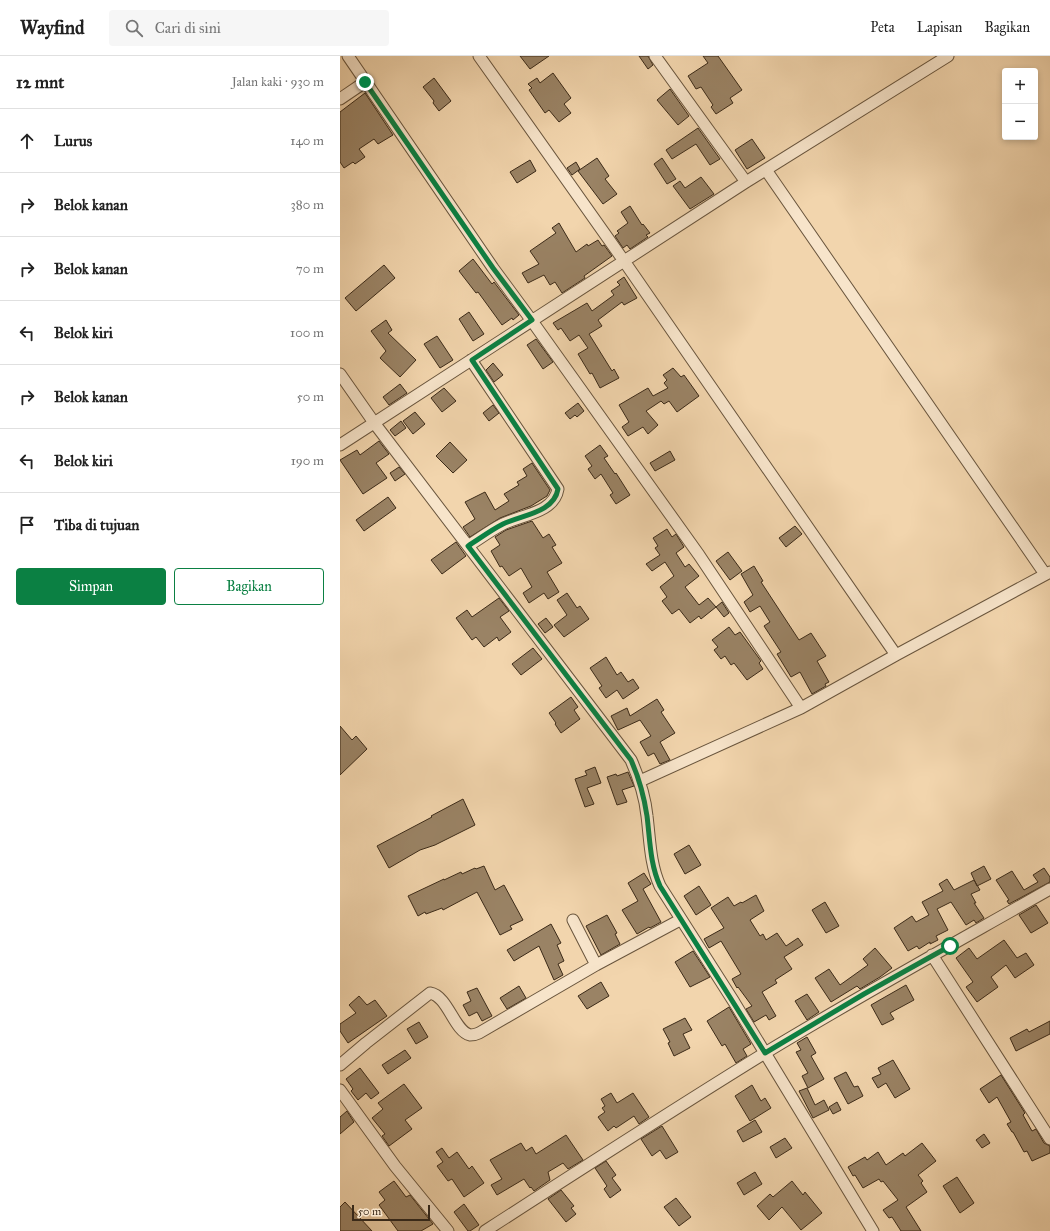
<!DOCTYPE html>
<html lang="id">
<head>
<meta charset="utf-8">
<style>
	:root { --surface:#fff; --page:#f6f6f6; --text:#222; --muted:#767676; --line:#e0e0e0; --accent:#0b8043 }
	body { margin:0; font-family:"IM FELL Great Primer",serif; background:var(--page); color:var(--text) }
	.controls { position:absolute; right:12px; top:12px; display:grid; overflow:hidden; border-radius:4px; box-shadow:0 2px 6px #0003 }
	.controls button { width:36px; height:36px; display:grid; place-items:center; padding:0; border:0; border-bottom:1px solid var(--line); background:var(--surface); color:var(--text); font:20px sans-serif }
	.scale { position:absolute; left:12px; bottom:10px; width:78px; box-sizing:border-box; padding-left:4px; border:2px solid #3b2a18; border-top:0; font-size:11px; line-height:14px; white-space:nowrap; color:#3b2a18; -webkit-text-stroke:3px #f7e4ca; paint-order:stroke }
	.stop { position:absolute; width:12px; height:12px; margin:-9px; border:3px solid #0b8043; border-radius:50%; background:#fff }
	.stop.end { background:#0b8043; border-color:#fff; box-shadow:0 1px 4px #0008 }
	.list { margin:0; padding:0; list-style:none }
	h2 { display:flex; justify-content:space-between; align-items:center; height:52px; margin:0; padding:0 16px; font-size:17px }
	h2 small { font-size:13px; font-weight:400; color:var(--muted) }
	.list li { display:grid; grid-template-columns:26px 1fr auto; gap:12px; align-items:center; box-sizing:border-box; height:64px; padding:0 16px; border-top:1px solid var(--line) }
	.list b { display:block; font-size:15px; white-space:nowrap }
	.list em { font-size:13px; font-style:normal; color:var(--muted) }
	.actions { display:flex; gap:8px; padding:12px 16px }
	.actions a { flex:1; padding:9px 0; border:1px solid var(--accent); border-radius:4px; text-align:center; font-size:14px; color:var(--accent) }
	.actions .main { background:var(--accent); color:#fff }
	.icon { flex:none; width:22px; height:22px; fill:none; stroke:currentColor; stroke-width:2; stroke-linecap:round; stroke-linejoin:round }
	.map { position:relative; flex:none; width:710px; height:1175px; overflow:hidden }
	header { display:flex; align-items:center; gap:24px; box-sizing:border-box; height:56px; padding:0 20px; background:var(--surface); border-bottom:1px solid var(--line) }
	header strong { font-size:19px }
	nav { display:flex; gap:22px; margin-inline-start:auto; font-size:14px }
	.search { width:280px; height:36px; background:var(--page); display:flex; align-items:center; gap:10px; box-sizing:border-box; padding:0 14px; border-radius:4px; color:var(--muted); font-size:15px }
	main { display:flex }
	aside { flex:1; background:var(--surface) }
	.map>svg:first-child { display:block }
	.building { fill:#9a8365; stroke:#3b2a18 }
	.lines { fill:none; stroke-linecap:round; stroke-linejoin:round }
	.minor-casing { stroke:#69553d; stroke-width:13 }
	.minor { stroke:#f7e4ca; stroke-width:11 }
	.route { stroke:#0b8043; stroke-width:5 }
</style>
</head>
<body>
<header>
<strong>Wayfind</strong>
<div class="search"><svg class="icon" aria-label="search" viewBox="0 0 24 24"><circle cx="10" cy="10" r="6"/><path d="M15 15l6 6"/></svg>Cari di sini</div>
<nav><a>Peta</a><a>Lapisan</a><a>Bagikan</a></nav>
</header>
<main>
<aside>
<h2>12 mnt<small>Jalan kaki · 930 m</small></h2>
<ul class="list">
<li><svg class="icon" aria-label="ahead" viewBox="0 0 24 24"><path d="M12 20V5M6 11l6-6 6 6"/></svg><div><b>Lurus</b></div><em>140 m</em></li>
<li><svg class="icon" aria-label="right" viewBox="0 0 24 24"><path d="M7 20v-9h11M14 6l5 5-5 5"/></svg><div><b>Belok kanan</b></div><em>380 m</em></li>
<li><svg class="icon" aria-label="right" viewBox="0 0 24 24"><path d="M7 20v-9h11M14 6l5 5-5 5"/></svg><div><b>Belok kanan</b></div><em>70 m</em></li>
<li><svg class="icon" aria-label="left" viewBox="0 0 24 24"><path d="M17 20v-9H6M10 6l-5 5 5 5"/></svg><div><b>Belok kiri</b></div><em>100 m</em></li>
<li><svg class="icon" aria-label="right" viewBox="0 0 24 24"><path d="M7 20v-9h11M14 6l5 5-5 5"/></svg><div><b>Belok kanan</b></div><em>50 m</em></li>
<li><svg class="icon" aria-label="left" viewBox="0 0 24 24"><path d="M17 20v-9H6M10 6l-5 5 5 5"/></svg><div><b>Belok kiri</b></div><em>190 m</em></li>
<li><svg class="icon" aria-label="arrive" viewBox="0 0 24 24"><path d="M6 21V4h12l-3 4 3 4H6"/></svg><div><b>Tiba di tujuan</b></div></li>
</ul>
<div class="actions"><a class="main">Simpan</a><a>Bagikan</a></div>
</aside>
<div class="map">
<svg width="710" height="1175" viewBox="0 0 710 1175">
	<rect width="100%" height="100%" fill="#f2d5ad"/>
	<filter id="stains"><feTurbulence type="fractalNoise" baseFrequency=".005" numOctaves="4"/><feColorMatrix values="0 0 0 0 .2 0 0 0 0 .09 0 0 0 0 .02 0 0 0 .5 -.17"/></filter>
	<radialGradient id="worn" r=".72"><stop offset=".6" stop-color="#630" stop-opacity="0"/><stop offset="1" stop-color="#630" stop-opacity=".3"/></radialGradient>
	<!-- building -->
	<path class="building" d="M180,0H209L190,13Z
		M299,0H308L313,9L308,13Z
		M363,0H378L402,34L390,42L393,47L376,58L371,51L373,49L361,31L356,33L348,20L368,7Z
		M213,17L231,42L224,48L231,57L219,66L209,54L205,57L189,34L192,32L188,28L197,22L200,27Z
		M94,22L111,45L99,55L93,47L94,45L83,31Z
		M330,33L349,60L338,69L317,44Z
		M25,37L53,79L38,88L34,83L19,93L25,101L15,108L13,106L4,112L0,106V56Z
		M358,72L380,103L370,109L356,88L332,103L326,94Z
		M412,83L425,102L407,113L395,94Z
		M257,102L269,120L265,123L277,138L263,148L238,115Z
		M322,102L336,123L327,128L314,108Z
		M190,104L196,115L177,127L170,116Z
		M236,106L240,113L232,119L227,112Z
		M361,121L374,138L350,153L333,130L340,125L345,132Z
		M290,150L302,169L303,168L310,177L306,179L308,181L290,193L287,189L283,192L275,180L279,177L277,175L288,167L281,156Z
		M219,167L236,196L247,188L248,190L258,184L262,190L264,189L272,200L244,220L245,222L222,237L215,226L210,229L204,219L188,227L182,217L199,208L190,195L216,177L212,172Z
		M133,203L152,228L154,226L179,259L173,264L172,262L162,269L138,236L136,237L119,215Z
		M44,209L55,222L16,255L5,242Z
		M284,221L297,242L284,249L282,246L258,264L262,270L249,278L272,315L274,313L279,322L260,332L252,317L250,318L238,298L248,292L239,279L230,285L221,272L218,274L213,267L247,247L252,255L274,239L271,235L280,229L277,226Z
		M129,256L144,278L133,285L119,263Z
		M46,264L52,274L48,277L76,304L60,321L40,302L46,295L31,275Z
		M97,280L113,304L100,312L84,288Z
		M196,283L213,306L203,313L187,289Z
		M153,307L163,319L154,326L146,314Z
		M333,312L341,321L344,319L359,340L337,356L329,345L324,348L321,345L306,355L318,369L308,378L303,371L288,380L282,371L289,366L279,349L308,332L313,340L328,332L324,327L327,324L323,319Z
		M60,328L67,337L49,349L43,341Z
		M104,332L116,345L102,356L91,342Z
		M238,347L244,355L237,361L235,359L230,363L225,357Z
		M153,349L159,357L149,365L143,357Z
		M75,356L85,368L73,378L63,365Z
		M61,365L66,372L55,380L50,374Z
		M39,385L49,398L36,407L47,422L23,438L0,404L17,394L20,399Z
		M110,386L127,404L113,417L96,400Z
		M260,389L268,400L264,402L275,418L276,417L290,439L276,448L270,439L273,437L261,418L255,423L248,413L252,410L245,400Z
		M330,395L335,404L315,415L310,407Z
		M192,407L210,434L207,440L191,450L160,462L130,481L123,471L135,463L125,446L145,436L155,454L169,445L164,438L179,429L177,426L187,420L183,413Z
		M59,411L65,418L55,425L50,417Z
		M48,441L56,452L24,475L16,464Z
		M192,465L203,482L209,478L216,489L212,491L222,507L207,516L219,536L208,543L204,537L189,547L183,537L192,531L181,512L169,520L162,510L160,511L151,495L160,489L155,481L166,474Z
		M455,470L462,478L446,491L439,482Z
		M327,473L332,481L336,478L344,491L336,497L345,511L349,508L359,520L345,531L359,549L368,542L376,551L361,563L359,560L350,567L339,553L332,558L322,545L327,541L320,531L334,520L325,506L312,515L306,508L320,499L315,492L318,490L313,482Z
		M116,486L126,500L102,518L91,504Z
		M388,496L402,515L390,524L376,505Z
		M414,510L423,525L421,526L459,584L471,577L486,600L477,605L489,626L485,628L486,630L472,638L460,616L451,621L437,598L441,596L424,570L430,566L420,550L410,556L404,546L413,539L401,518Z
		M227,537L237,552L240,550L249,563L224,581L214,569L227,559L217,544Z
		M159,542L169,555L160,561L171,576L159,585L157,581L144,591L136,581L132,584L116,562L127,554L132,561Z
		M382,546L389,557L384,561L376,551Z
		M206,562L213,571L205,577L198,568Z
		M389,571L395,579L400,576L421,605L419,607L423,613L407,624L394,607L391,609L385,600L381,603L374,594L378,591L372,584Z
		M193,592L202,603L181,619L172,608Z
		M266,601L277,619L281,616L288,626L293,623L299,632L283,643L277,634L266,642L259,632L262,630L250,612Z
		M231,641L238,651L234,654L240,663L221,677L215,668L216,667L209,657Z
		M317,643L324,654L321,656L335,677L320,686L330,704L320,708L314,697L308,700L300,686L311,680L300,664L278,674L271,660L287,652L290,660Z
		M0,670L12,684L16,680L27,693L0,719Z
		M255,711L261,727L247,732L254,748L245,751L235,723L247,719L245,715Z
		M288,716L294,730L282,734L287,746L277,749L267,721L276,718L277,720Z
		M123,743L135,769L95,789L80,794L49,812L37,790L92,761L91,760Z
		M349,789L361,809L345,818L334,798Z
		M144,810L155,834L164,829L183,864L170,870L172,873L160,879L137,836L103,854L102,852L86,858L85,856L78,860L68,840L104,823V824L121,816L122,818L135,812L136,813Z
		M644,810L651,823L637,830L631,817Z
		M704,812L710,821V826L669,848L667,845L669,844L656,824L672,815L684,834L698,826L693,819Z
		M304,817L311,828L303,833L321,866L310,872L309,871L297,878L282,854L298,845L288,827Z
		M607,823L614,834L634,824L640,834L631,838L636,847H634L644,862L636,867L634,864L626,869L611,846L597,853L608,874L596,880L598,884L590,888V886L579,893L577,890L568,895L554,872L572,860L576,866L589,859L582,846L603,835L599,828Z
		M359,830L371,849L356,859L344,840Z
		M416,839L424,855L410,864L420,880L423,878L426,884L437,877L446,890L458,882L463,889L444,901L452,913L435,924L437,927L422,936L436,960L429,964L426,959L414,966L406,953L412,950L398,931L397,932L392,923L401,918L381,885L369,892L364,883L384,872L371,852L388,841L394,850L401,846L402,847Z
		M485,846L499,870L486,877L472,854Z
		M696,849L708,867L691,877L679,859Z
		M267,859L277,877L275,878L280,888L261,899L246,870Z
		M211,868L221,887L217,889L224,905L218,908L223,919L214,924L199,890L174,905L167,894Z
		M664,884L677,902L686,897L694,909L675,922L666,909L651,921L658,931L637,946L626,931L633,926L616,902L629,892L637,903Z
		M535,892L552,912L540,921L520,933L517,930L491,946L475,922L489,913L500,929L528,909L523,903Z
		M353,895L370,921L350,931L335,906Z
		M261,926L269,940L247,953L238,940Z
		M566,929L574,944L550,957L554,963L542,969L531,949Z
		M179,930L186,942L167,953L160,942Z
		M137,932L152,960L142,965L137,956L129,960L123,949L131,945L127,936Z
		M467,938L479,956L467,964L455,945Z
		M19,940L27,949L35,944L47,960L8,987L0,975V968L16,957L9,949Z
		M389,951L411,988L403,993L407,1000L396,1007L385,988L382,990L367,965Z
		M345,962L352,974L343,978L350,992L334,1000L328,987L330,986L323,973Z
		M710,965V978L676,995L670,982L687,973L689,976Z
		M79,966L88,981L76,988L67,973Z
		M467,981L476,997L471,1000L484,1023L468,1032L462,1020L468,1017L456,996L461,994L457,987Z
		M65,994L71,1002L48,1018L42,1009Z
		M553,1004L570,1033L555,1042L546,1027L538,1032L532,1022L541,1018L538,1012Z
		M20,1012L39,1037L31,1043L26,1037L18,1044L11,1035L13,1033L6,1023Z
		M506,1016L514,1031L518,1030L523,1040L508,1048L494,1022Z
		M661,1019L685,1057L683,1059L692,1075L696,1073L704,1087L710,1090V1097L692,1105L687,1095L684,1096L673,1076H672L667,1068L671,1066L657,1041L649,1047L640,1033Z
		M64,1028L82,1052L65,1064L72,1073L49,1090L42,1080L45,1078L32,1062L43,1053L38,1047Z
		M412,1029L421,1045L425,1042L431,1052L410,1065L395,1040Z
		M467,1032L475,1049L484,1044L489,1054L473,1062L459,1035Z
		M271,1037L277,1047L293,1037L309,1061L299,1068L294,1060L276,1072L274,1070L268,1075L258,1061L265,1056L262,1052L265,1050L261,1043Z
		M497,1046L501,1054L493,1058L489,1051Z
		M7,1055L14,1066L0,1078V1061Z
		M415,1064L422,1076L403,1086L397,1075Z
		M322,1070L338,1096L326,1103L320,1094L312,1100L301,1083Z
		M644,1078L650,1087L642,1092L636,1084Z
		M226,1079L243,1104L228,1113L223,1107L208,1116L210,1124L194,1135L191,1131L190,1132L184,1123L157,1139L151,1129L162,1123L150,1104L181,1087L186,1095L192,1091L196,1098Z
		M445,1082L452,1092L436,1102L430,1091Z
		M582,1087L596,1105L578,1119L583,1125L581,1127L587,1136L566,1151L581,1175H561L552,1161L549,1162L543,1154L558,1144L543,1125L541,1126L539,1123L523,1132L515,1119L513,1120L508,1111L525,1101L527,1104L538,1096L546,1109L563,1097L565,1100Z
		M102,1092L109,1102L117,1096L129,1113L132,1110L144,1127L124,1141L112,1123L108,1125L97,1110L103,1106L96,1096Z
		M266,1105L276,1119L272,1122L281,1134L270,1142L264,1133L267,1130L255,1112Z
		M415,1116L422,1128L404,1139L397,1127Z
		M617,1121L634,1147L620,1157L603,1130Z
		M54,1125L66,1141L70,1139L93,1168L81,1175H58L39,1149L45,1144L39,1136Z
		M452,1125L463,1139L465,1136L482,1157L461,1174L442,1151L429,1164L417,1150L430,1138L433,1141Z
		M221,1134L234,1150L231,1152L236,1158L226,1166L208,1143Z
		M336,1142L351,1161L339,1170L324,1151Z
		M5,1146L32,1175H0V1151Z
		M124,1148L139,1169L130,1175H128L114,1156Z"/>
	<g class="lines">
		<defs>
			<path id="minor" d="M8,0L153,212L192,265L359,499L461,652
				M139,0L284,205L556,599L710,516
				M315,0L406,126
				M0,43L25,26
				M426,114L705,518
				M0,318L35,368L291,704C299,722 305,740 307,760C310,784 310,808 320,830L394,946L533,1175
				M0,389L406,126L608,0
				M128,490C139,483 151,474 163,468C181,459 214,457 218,433L131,304
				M300,725L461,652L556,599
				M233,864L256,909L340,864
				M592,899L710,1083
				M0,1009L26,987L90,937C108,940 114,975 130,979C133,979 137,978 139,977L256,909
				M0,1034L55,1110L108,1175
				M145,1175C238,1115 331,1055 425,997C519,940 615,887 710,833"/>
		</defs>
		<!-- minor casing -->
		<use href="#minor" class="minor-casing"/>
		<!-- minor -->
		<use href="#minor" class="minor"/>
	</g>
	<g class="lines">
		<!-- route -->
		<path class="route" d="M25,26L153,212L192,264L132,304L218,433C214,457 181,459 163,468C151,474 139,483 128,490L291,704C299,722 304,740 307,760C310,784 310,808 320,830L425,997L524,938L610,890"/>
	</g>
	<rect width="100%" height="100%" filter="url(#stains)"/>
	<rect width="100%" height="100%" fill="url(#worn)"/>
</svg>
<div class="controls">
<button>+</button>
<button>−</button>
</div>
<div class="scale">50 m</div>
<div class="stop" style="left:610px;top:890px"></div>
<div class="stop end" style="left:25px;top:26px"></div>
</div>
</main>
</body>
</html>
